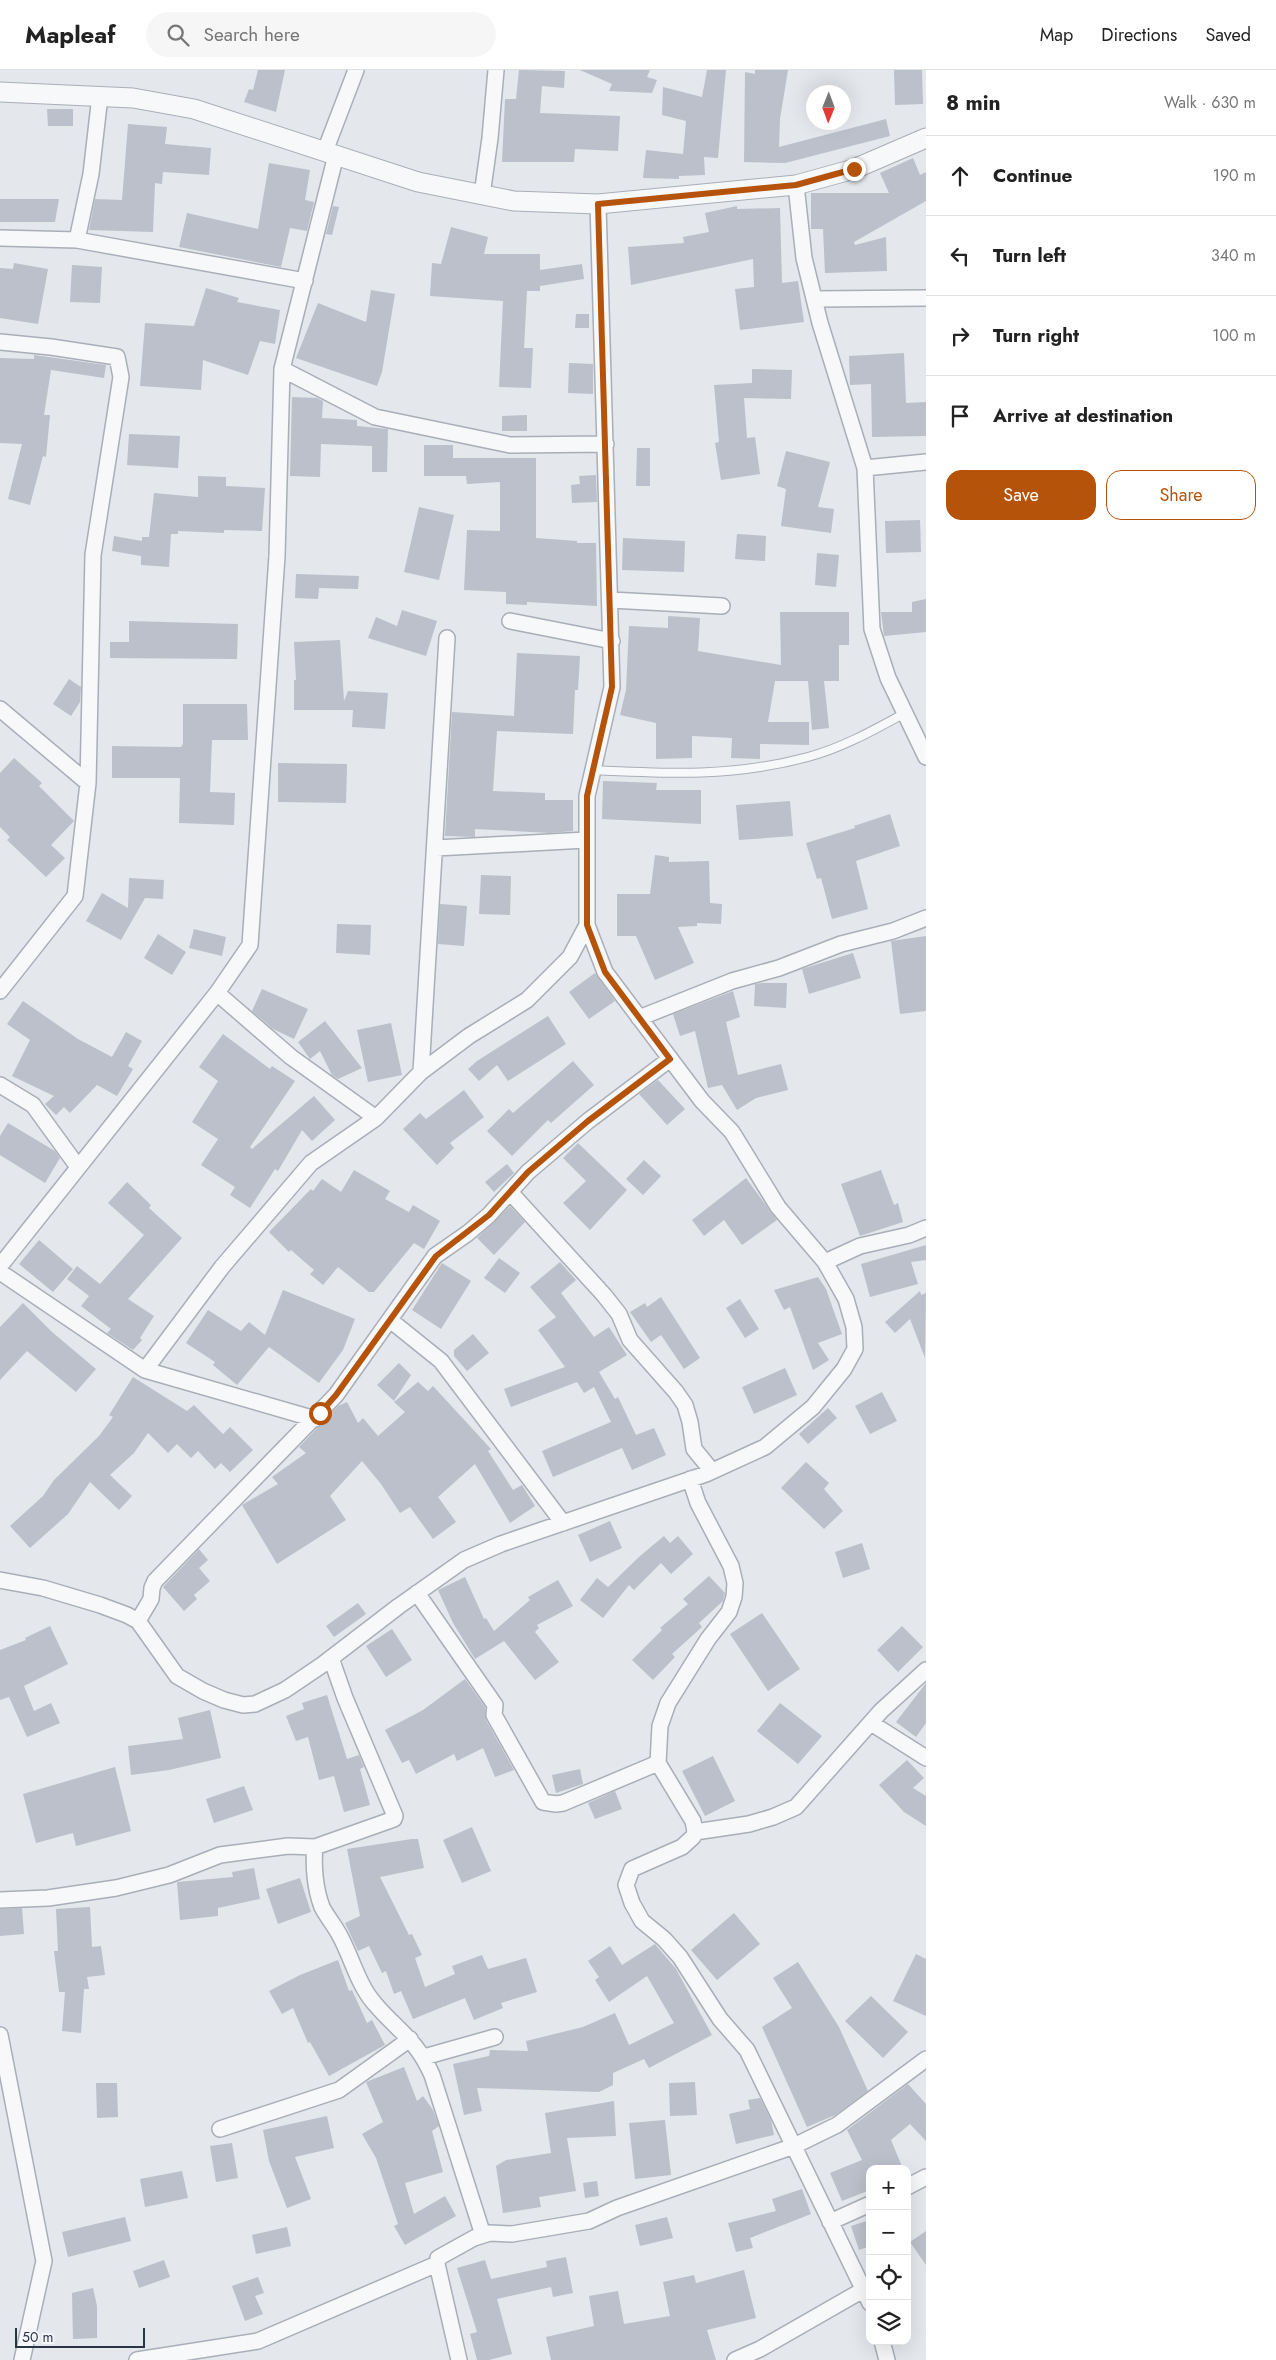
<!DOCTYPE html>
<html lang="en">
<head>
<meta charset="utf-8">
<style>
	:root { --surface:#fff; --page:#f6f6f6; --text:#222; --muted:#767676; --line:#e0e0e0; --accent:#b45309 }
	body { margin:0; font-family:Jost,sans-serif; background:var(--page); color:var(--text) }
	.controls { position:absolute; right:15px; bottom:15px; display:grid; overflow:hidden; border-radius:10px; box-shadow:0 5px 20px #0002 }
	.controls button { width:45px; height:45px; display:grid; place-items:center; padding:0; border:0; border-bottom:1px solid var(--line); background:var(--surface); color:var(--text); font:25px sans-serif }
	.compass { position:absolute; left:806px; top:15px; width:45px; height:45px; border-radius:50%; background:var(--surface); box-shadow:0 5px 20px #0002; rotate:181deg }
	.scale { position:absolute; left:15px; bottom:12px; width:130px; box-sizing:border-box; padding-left:5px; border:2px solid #2b3445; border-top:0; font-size:14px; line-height:18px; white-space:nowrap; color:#2b3445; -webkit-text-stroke:4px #f4f6f9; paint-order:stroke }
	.stop { position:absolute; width:15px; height:15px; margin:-11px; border:4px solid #b45309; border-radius:50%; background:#fff }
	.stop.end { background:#b45309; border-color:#fff; box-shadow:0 1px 5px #0008 }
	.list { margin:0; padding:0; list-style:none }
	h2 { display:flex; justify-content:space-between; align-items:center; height:65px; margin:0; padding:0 20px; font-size:21px }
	h2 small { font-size:16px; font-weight:400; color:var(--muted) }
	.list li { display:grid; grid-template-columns:32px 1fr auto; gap:15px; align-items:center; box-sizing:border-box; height:80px; padding:0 20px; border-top:1px solid var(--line) }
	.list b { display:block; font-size:19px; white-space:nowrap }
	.list em { font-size:16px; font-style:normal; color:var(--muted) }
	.actions { display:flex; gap:10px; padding:15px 20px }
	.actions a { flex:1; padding:11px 0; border:1px solid var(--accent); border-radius:15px; text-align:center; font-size:18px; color:var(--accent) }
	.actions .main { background:var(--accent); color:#fff }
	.icon { flex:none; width:28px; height:28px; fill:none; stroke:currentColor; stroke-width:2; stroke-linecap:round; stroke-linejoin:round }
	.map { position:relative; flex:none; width:926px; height:2290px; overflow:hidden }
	header { display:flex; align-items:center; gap:30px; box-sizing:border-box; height:70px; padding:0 25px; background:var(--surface); border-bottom:1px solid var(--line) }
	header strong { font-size:24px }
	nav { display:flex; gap:28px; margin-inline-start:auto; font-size:18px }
	.search { width:350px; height:45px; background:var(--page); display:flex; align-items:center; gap:12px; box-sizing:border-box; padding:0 18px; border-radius:28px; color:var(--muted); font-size:19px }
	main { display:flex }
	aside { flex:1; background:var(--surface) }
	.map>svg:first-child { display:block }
	.building { fill:#bbc0ca }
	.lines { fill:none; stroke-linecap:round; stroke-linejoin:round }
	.service-casing { stroke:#a9aeb7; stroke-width:10 }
	.minor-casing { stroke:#a9aeb7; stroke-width:18 }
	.tertiary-casing { stroke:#a9aeb7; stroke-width:21 }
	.service { stroke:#f7f8fa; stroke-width:8 }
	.minor { stroke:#f7f8fa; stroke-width:15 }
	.tertiary { stroke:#f7f8fa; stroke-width:19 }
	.route { stroke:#b45309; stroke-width:6 }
</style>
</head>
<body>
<header>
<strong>Mapleaf</strong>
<div class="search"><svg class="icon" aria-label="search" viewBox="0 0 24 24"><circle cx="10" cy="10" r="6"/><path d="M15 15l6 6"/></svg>Search here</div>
<nav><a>Map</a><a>Directions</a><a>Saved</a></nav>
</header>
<main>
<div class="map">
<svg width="926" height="2290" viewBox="0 0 926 2290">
	<rect width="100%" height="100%" fill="#e4e7ec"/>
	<!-- building -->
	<path class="building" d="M258,0H285L276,42L244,32L249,19L253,20Z
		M519,0L565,1L564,18L542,16L540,43L620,46L618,81L575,79L574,92H502L505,29H516Z
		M580,0H650L647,7L657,10L652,23L609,21L612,14Z
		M707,0H726L718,88L704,87L705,105L679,106V109L643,108L646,80L683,84L686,51L662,45L663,17L702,27Z
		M755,0H788L780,49L779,77L886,49L890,66L785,93L744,92L745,2L755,4Z
		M894,0H922L923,34L895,35Z
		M47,39H73V56H48Z
		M128,54L167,57L165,74L211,78L209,105L163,102L162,114L155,113L153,162L89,160L95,129L122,130Z
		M913,88L920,105L926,102V131L854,172L855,175L886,167L887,201L825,203L823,159H811V123H889L880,103Z
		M269,93L310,100L305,130L314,132L307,161L290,158L281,197L179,177L187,143L258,159Z
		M0,129H59L55,152H0Z
		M333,136L339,137L332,165L326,164Z
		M737,136V139L780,138L782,213L798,211L804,252L740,260L735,219L754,217L753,189L631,215L628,177L684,173L683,167L709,162L705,143Z
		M451,157L488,167L484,184H540V200L582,194L584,209L540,216V221H527L524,278H533L531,318L499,317L503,231L430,226L432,193L441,194Z
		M14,193L48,199L38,254L0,248V198L13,199Z
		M72,195L102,197L100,233L70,232Z
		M206,218L239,228L237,232L280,240L275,274L260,271L248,305L203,290L201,320L140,316L145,253L194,256Z
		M371,220L395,224L382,302L377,316L296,288L318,233L366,252Z
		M576,244H589V258H575Z
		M904,283L906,333L926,332V366L872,367L871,314L850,315L849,286Z
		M34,285L106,295L104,308L51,300L44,345H50L46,387L43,386L30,435L8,429L22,374L0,373V288L34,289Z
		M569,293L593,294V324L568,323Z
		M752,299L792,300L791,329L744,328L747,368L755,367L760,404L721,410L715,373L719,372L714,315L752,313Z
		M292,327L317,328L323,331L322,348L357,350V356L388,359L387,402H372V376L321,374L320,407L290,406Z
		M527,345V361H502V346Z
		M129,364L180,366L178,398L127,395Z
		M424,375H453V388H536V468L577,471V473H596L597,536L527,532V535L506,534V522L464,520L467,460L500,461V412L467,414L466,406H424Z
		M637,378H650V416H636Z
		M786,381L830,392L818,437L834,439L831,463L781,456L786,419L777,416Z
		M596,405L597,432L572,433L571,415L580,414L579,406Z
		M198,406L226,407V416L265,418L262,461L224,460V463L178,461V464H171L169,497L141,495V486L112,481L114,466L142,471V467H149L154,423L198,427Z
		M419,437L454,445L439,510L404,502Z
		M920,450L921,482L886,483L885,451Z
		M737,464L766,466L765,491L735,489Z
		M623,468L685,471L684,502L622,500Z
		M817,483L839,485L836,517L815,515Z
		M296,504L359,506L358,519L319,518L318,529L295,528Z
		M926,529V562L884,566L881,542H912V532Z
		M402,540L437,551L426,586L368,568L376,547L397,556Z
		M780,542H849V575H839V611H824L829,658L812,660L808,611H775L768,652H809V675L760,674V689L731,688L732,668L692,666V688L656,689V653L620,645L626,620L629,556L668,558V546L700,548L698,581L781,595Z
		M129,551L238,554L237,589L110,588V572H129Z
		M340,570L344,631L348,621L388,623L385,659L352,657L353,640H294V610H296L294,572Z
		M517,583L580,586L578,620H575L573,664L497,661L493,721L545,723V730H573V761L550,763L475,759V767L445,766L452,642L514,646Z
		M69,609L81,617L80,632L71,646L53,634Z
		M183,634H247L248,670H212L210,722L235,723L234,755L179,753L180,708H112V676L181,677L183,674Z
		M14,688L42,713L39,716L74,751L51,775L65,788L46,807L7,770L10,767L0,757V703Z
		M278,693L347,694L346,733L278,732Z
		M603,711L657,713L656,720H701V754L602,749Z
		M790,731L793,766L739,770L736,735Z
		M890,744L900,776L856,791L868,839L832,849L821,808L817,809L806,773L855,758L854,756Z
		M655,785L669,787V792L709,791L710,833L722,834L721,854L697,853V856L678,857L694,893L655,910L636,866H617V824H650Z
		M481,805L511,806L510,845L479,844Z
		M129,808L164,810L163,829L145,828L121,870L86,851L102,823L128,838Z
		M440,834L467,836L464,876L438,874Z
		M337,854L371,855L370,885L336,883Z
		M194,859L226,867L222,886L189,878Z
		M158,864L186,882L172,905L144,888Z
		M926,866V941L900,944L891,871Z
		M853,883L861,908L809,924L802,899Z
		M595,903L615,931L589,949L569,922Z
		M762,913H787L786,938L754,936L755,914Z
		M262,919L308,939L294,969L273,959L252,941Z
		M733,921L740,947L726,952L738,1005L781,994L788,1020L756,1028L737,1040L722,1015L708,1018L695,961L680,966L673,944Z
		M23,931L78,969L112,987L126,962L142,971L128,996L133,999L117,1026L97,1015L70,1043L64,1037L56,1045L45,1034L54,1026L12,1006L30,970L7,954Z
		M548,946L566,974L508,1011L497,995L479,1011L468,999L477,991Z
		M325,951L362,998L338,1009L332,1005L320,981L310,989L298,972Z
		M391,953L402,1005L368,1012L357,960Z
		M223,964L270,999L272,996L295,1011L250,1077L252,1079L314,1026L335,1050L312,1071L302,1060L278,1101L275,1099L250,1138L230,1125L235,1117L201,1095L218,1069L192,1052L218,1011L199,997Z
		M573,991L594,1015L551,1053L548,1050L512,1086L487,1061L509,1039L513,1043Z
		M658,1010L685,1039L667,1055L639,1024Z
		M464,1020L484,1047L450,1073L454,1078L437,1095L403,1059L420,1043L426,1049Z
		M8,1053L55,1081L60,1088L45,1113L0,1085V1066Z
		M578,1073L627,1120L590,1160L563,1133L586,1111L563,1088Z
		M644,1090L661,1106L643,1125L626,1109Z
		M507,1094L514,1103L494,1122L485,1112Z
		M354,1100L390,1121L385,1129L409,1142L413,1135L440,1151L424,1179L414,1173L374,1222H369L338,1197L323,1215L310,1204L314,1200L291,1180L289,1182L269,1162L311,1119L313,1121L322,1109L341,1122Z
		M881,1100L894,1135L898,1133L903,1152L860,1166L841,1114Z
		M746,1108L777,1150L742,1175L724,1150L704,1166L692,1150Z
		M127,1112L151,1135L149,1138L182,1168L128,1229L154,1246L140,1268L142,1270L133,1280L107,1263L111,1259L81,1236L89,1226L67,1209L77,1196L100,1214L144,1165L108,1133Z
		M510,1136L525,1152L494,1185L477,1168Z
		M39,1170L73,1199L53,1222L19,1194Z
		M926,1175V1190L911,1192L918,1214L870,1227L861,1194Z
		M499,1188L520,1203L505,1223L484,1208Z
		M560,1192L576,1210L561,1223L594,1267L609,1257L627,1285L599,1302L615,1329L618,1327L636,1365L654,1358L666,1385L632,1400L622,1378L553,1407L542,1381L611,1352L594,1317L584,1323L577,1312L511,1337L504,1319L565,1297L538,1260L556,1247L530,1217Z
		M442,1193L471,1211L441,1259L412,1240Z
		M818,1207L826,1219L842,1264L818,1273L829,1290L813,1300L790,1237L784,1240L774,1220Z
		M283,1220L355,1249L343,1280L319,1313L269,1277L237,1315L213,1295L215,1292L186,1273L208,1240L241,1261L249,1252L265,1265Z
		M920,1221L921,1225L926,1223L925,1288L910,1249L895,1263L885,1252Z
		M661,1227L700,1288L684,1299L661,1265L651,1272L630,1242L645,1233L647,1237Z
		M740,1229L759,1259L745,1268L726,1238Z
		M23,1233L52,1262L96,1299L76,1322L27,1281L0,1310V1257Z
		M473,1264L489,1283L467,1301L454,1286V1280Z
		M399,1293L411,1305L394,1331L377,1315Z
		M785,1298L797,1325L754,1344L742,1317Z
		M133,1307L187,1341L194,1335L223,1364L230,1357L253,1380L230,1402L221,1393L215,1399L198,1381L191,1388L177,1374L168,1383L148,1363L134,1383L110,1405L132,1426L119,1440L90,1412L68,1444L30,1478L10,1456L43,1426L54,1410L99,1366L113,1347L109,1345Z
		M418,1312L428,1321L433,1316L491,1379L488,1381L513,1420L522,1415L535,1436L510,1453L475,1394L438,1427L456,1452L433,1469L410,1437L400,1443L381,1414L362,1391L330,1426L346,1450L277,1494L242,1435L278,1414L272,1407L306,1383L299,1377L338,1336L347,1332L358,1353L363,1348L378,1366L405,1342L394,1332Z
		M882,1322L897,1351L870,1364L855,1336Z
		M828,1338L837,1348L808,1374L799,1364Z
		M806,1392L829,1413L824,1419L843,1441L824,1459L781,1418Z
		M610,1451L622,1478L590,1492L578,1465Z
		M664,1466L670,1473L678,1466L693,1484L671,1504L661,1493L634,1520L629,1515L603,1548L580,1530L597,1508L608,1517L640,1486Z
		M862,1473L870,1499L843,1508L835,1482Z
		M199,1479L208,1490L199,1498L210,1511L194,1525L197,1529L184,1541L163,1517Z
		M709,1506L725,1523L723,1531L699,1553L702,1557L672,1584L675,1587L653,1610L632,1590L662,1560L660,1558L688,1534L683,1529Z
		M465,1507L484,1549L486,1548L494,1561L530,1530L528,1527L558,1510L573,1536L537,1555L539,1558L535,1562L559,1592L535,1610L504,1571L475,1589L453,1553L438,1520Z
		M358,1533L366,1544L334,1567L326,1556Z
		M762,1543L800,1599L768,1621L730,1564Z
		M50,1556L68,1594L24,1616L34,1641L51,1633L60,1653L27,1667L9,1627L0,1630V1580L26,1570L25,1568Z
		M902,1556L923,1577L898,1602L877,1580Z
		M392,1559L412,1590L386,1607L366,1576Z
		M465,1609L485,1637L486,1650L514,1700L495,1707L483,1678L457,1691L454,1684L416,1704L409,1690L402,1693L385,1660L423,1640Z
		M926,1613V1653L916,1667L896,1652Z
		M327,1625L347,1689L359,1685L364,1697L360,1699L370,1735L344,1742L334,1706L319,1710L308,1667L296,1671L286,1646L304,1639L302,1633Z
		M780,1633L822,1666L798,1694L757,1661Z
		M210,1640L221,1688L169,1700L131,1705L128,1676L183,1669L178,1648Z
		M713,1686L735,1731L705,1746L682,1701Z
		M907,1690L924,1708L913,1718L926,1726V1756L904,1742L879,1715Z
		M115,1697L131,1761L76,1776L73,1763L36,1773L23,1724Z
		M580,1699L583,1714L556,1723L552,1705Z
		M244,1716L253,1740L214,1753L206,1729Z
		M615,1721L622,1739L595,1749L588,1733Z
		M472,1757L491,1801L462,1813L443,1770Z
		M412,1769H418L424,1798L380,1807L409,1865L412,1864L422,1885L415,1888L425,1917L455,1904L452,1896L482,1885L488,1899L526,1888L537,1922L501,1933L503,1938L474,1950L465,1928L413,1949L401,1921L394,1924L386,1901L382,1903L369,1876L358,1881L345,1853L360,1846L347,1779Z
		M254,1798L260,1829L218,1838V1846L180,1850L177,1812L233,1807L232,1802Z
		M300,1808L311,1842L278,1854L266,1819Z
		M90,1837L92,1877L101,1876L105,1905L87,1907L89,1919H84L81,1963L62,1961L65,1922H59L54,1881H58L56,1839Z
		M22,1838L24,1864L0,1866V1839Z
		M734,1843L760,1874L717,1910L691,1880Z
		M655,1874L676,1899L712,1965L649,1998L644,1989L613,2003V2015L599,2022L477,2018L482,2041L464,2045L453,1994L489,1986L490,1980L528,1981L526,1971L583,1957L615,1943L629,1975L674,1953L647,1906L609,1932L595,1910L599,1907L588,1891L610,1876L622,1895Z
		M916,1884L926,1889V1946L893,1931Z
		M338,1890L349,1921L352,1920L367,1953L372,1950L385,1975L329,2006L310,1972L308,1973L293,1938L282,1944L269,1921L300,1905Z
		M798,1892L839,1957L868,2021L835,2045L807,2057L762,1957L792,1938L773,1908Z
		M871,1926L908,1962L883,1988L845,1951Z
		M404,1997L417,2031L423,2026L433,2040L439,2056L432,2061L443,2102L405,2113L414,2144L445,2126L456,2146L405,2175L394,2156L398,2154L376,2088L362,2064L383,2052L366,2012Z
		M695,2012L697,2045L670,2046L669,2013Z
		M96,2013H117L118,2047L97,2048Z
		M908,2014L926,2034V2071L910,2054L891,2070L903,2099H870V2120L842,2131L830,2103L862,2090L847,2060Z
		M760,2028L771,2050L774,2065L736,2074L729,2044L750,2039L748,2030Z
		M614,2031L616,2066L567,2068L576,2121L539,2127L541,2137L503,2143L496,2096L506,2090L551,2083L545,2043Z
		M327,2046L334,2078L295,2087L311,2129L287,2138L269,2091L263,2060Z
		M665,2050L671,2105L635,2109L629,2053Z
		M232,2073L238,2108L216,2112L210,2076Z
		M182,2101L188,2128L145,2137L140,2109Z
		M597,2111L599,2126L585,2128L583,2113Z
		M802,2119L811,2144L750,2168L753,2178L736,2182L728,2153L776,2141L772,2129Z
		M125,2147L131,2171L68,2187L62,2162Z
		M667,2147L673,2168L640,2176L635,2155Z
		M870,2150V2176L859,2180L851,2156Z
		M287,2157L291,2176L256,2184L252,2165Z
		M926,2161V2195L910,2172Z
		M566,2187L573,2223L553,2227L551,2217L497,2229L512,2284L489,2290H477L470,2264L477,2262L457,2198L485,2190L491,2209L547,2197L546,2191Z
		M164,2190L170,2207L139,2218L133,2201Z
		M744,2200L756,2248L707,2260L716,2290H551L546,2267L594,2256L589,2226L618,2221L624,2254L670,2246L663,2212L694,2205L696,2213Z
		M258,2207L264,2223L255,2226L263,2244L245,2251L232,2216Z
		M93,2218L97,2236V2268L73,2269L72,2223Z"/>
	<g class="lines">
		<defs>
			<path id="service" d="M593,700C670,704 733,707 808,687C842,678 874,660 905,643"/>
			<path id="minor" d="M325,81L356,0
				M796,115L804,188L820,253L865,398L872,559L888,608L926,687
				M482,125L490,68L496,0
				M0,168L77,170L305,211
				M77,170L91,104L100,26
				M815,229L926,228
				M0,272L51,277L117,287L121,307L93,485L88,713L75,826L0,921
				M282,299L375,347L510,375L606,374
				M865,398L926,392
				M611,530L722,536
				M510,551L612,571
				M0,639L88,713
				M436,778L586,770
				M217,923L291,987L376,1048
				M639,948L732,911L779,898L841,874L893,861L926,848
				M421,1002L447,568
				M0,1015L33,1035L78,1097
				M510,1122L604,1225L619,1244L630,1270L676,1322L685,1335L690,1352L694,1379L712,1401
				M825,1192L860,1176L909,1165L926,1158
				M0,1196L217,923L250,875L277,486L282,299L336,85
				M0,1202L145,1300L315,1349
				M390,1250L441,1291L563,1453
				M145,1300L222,1197L311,1093L376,1048L421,1002L469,966L527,930L570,887L587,855
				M690,1409L698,1433L731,1496L735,1513L734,1527L729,1542L708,1569L668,1633L660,1656L658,1693L693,1751L695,1762L693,1767L682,1777L632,1799L626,1815L632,1833L642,1851L664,1869L680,1887L720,1949L747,1980L870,2233
				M0,1510L43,1518L100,1535L127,1545L138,1551L177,1606L203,1621L224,1630L243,1635L255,1634L285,1620L322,1595L399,1536L464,1490L501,1474L706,1404L765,1377L813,1337L844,1299L855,1279L854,1257L846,1229L825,1192L778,1137L732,1062L702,1031L605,902L587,855V726L612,617L598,134
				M417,1523L495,1635L494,1645L543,1732L556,1734L563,1733L658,1693
				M138,1551L151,1529L152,1518L155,1511L336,1325L435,1186L468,1163L489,1145L528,1102L588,1051L670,989
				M871,1653L926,1688
				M695,1762L749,1754L773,1747L796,1737L881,1641L926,1600
				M315,1777C313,1795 315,1819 322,1837C327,1847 335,1856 340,1866C352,1888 358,1915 375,1934C398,1961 416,1969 432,2005L483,2165
				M0,1830L48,1828L116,1818L169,1805L220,1785L288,1776L315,1777L394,1749L395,1746L345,1628L331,1588
				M0,1965L44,2191L22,2290
				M424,1987L495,1967
				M220,2059L339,2020L410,1969
				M907,2117L926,2107
				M830,2152L870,2134
				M882,2271L887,2290
				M137,2290L258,2271L437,2194
				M459,2290L437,2194L438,2188L474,2168L490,2163L512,2164L589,2151L617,2138L794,2076L837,2055L926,1989
				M735,2290L760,2279L863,2220"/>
			<path id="tertiary" d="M0,22L133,28L194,39L418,112L514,131L598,134L796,115L854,99L926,68"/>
		</defs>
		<!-- service casing -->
		<use href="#service" class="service-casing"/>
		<!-- minor casing -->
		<use href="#minor" class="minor-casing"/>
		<!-- tertiary casing -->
		<use href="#tertiary" class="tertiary-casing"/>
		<!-- service -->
		<use href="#service" class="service"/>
		<!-- minor -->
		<use href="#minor" class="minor"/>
		<!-- tertiary -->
		<use href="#tertiary" class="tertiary"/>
	</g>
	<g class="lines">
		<!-- route -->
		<path class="route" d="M320,1343L336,1325L436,1186L489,1145L528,1102L588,1051L670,989L605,902L587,855V726L612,617L598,134L796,115L854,99"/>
	</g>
</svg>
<div class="controls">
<button>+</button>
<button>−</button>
<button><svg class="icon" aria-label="locate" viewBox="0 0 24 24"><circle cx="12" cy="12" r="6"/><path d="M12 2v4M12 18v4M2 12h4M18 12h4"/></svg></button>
<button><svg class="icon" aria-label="layers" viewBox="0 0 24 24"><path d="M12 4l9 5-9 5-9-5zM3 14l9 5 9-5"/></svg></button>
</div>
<svg class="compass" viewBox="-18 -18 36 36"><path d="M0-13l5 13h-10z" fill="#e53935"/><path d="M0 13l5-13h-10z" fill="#767676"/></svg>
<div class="scale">50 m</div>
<div class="stop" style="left:320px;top:1343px"></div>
<div class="stop end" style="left:854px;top:99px"></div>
</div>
<aside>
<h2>8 min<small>Walk · 630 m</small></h2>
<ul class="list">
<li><svg class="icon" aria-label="ahead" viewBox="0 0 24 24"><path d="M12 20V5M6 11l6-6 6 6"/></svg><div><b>Continue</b></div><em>190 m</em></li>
<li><svg class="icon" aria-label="left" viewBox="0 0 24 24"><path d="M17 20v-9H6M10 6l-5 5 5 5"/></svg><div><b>Turn left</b></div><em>340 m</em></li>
<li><svg class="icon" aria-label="right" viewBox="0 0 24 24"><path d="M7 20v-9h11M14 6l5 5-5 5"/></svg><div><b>Turn right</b></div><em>100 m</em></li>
<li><svg class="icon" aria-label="arrive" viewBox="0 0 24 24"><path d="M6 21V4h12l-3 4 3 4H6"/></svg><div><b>Arrive at destination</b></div></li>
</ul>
<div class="actions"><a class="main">Save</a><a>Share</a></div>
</aside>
</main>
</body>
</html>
